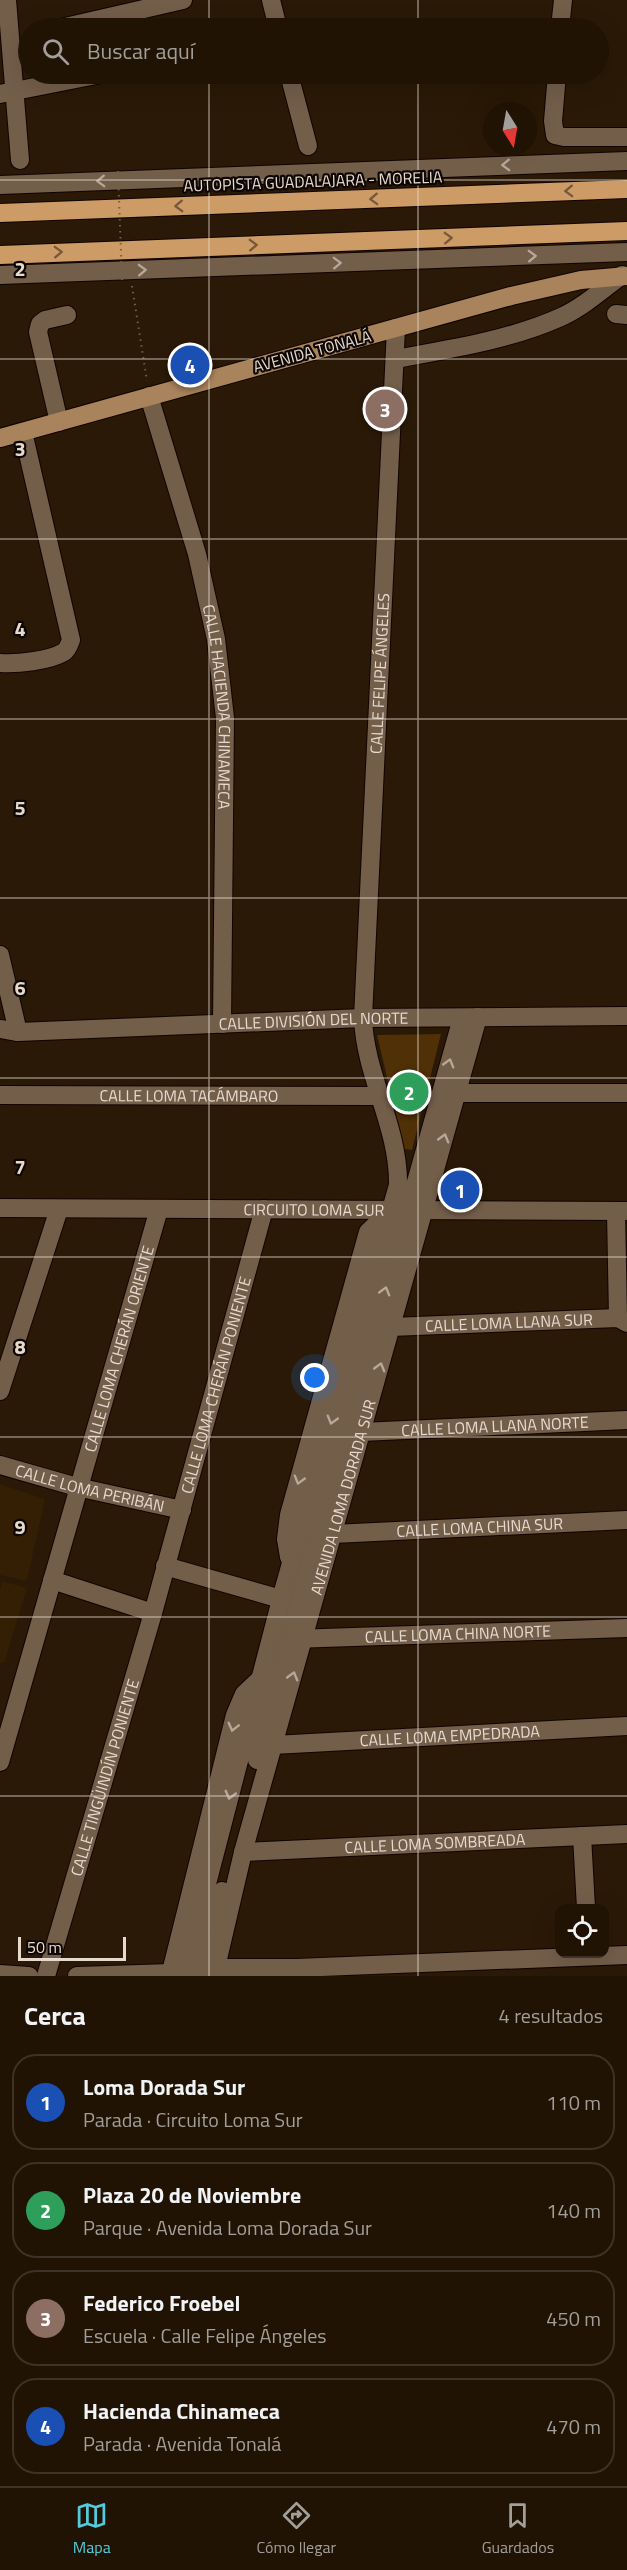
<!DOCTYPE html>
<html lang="es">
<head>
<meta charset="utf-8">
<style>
	:root { --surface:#201304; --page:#281c0e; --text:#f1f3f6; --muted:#a29e9a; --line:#3d3226; --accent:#53cbdb }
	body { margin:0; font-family:"Titillium Web",sans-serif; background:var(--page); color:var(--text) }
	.controls { position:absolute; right:18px; bottom:18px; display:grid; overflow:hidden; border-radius:12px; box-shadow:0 6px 24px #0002 }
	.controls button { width:54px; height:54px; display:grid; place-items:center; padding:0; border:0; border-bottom:2px solid var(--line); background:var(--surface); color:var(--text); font:30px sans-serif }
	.compass { position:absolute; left:483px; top:102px; width:54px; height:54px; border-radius:50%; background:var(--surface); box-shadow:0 6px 24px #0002; rotate:169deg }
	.scale { position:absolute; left:18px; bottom:15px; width:108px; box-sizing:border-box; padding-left:6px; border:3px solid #e6dacf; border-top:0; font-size:16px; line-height:21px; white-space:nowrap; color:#e6dacf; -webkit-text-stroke:4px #0d0602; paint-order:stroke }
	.you { position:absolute; left:315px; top:1378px; width:21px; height:21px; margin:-15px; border:4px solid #fff; border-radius:50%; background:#1a73e8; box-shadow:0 0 0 9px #1a73e833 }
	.badge { display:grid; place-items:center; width:39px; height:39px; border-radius:50%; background:var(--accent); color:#fff; font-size:20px; font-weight:700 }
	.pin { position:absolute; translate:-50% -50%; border:3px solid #fff; box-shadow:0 2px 6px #0006 }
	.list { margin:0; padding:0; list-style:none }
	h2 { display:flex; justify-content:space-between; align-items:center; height:78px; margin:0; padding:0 24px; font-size:26px }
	h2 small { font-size:20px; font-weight:400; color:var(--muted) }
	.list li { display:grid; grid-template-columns:39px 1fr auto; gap:18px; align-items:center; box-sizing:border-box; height:96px; margin:0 12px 12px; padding:0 12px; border:2px solid var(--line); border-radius:24px }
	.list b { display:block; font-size:22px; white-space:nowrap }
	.list p { margin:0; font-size:20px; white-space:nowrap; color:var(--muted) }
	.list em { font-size:20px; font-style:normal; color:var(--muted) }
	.icon { flex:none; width:33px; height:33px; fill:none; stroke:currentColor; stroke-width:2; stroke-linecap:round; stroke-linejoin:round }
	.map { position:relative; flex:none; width:627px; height:1976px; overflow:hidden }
	.search { position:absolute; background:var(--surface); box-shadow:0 6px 24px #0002; left:18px; right:18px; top:18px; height:66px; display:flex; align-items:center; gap:15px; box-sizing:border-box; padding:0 21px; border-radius:33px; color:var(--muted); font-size:22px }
	.sheet { height:510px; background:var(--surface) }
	nav { display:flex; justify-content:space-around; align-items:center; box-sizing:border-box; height:84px; border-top:2px solid var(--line); background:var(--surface); font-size:16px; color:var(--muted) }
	nav a { display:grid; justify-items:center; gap:3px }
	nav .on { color:var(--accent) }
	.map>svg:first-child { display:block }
	.built { fill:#341e04 }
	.green { fill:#4f3007 }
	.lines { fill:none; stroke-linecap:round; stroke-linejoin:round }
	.minor-casing { stroke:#120400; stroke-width:20 }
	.major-casing { stroke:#120400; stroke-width:20 }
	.highway-casing { stroke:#120400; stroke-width:20 }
	.path { stroke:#6e5f4f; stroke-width:2; stroke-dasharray:1.5 4.5; stroke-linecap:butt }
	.minor { stroke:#735e4a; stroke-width:18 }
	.major { stroke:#a9835b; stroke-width:18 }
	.highway { stroke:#cd9b66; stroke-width:18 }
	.path-bridge { stroke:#6e5f4f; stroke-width:2; stroke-dasharray:1.5 4.5; stroke-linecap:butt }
	.oneway { stroke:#b8a89a }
	.oneway2 { stroke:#775839 }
	.grid { fill:none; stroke:#e6dacf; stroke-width:1.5; stroke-opacity:0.55 }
	.labels { text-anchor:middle; stroke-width:4.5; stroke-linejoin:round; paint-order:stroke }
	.street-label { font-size:16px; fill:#e6dacf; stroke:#0d0602 }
	.grid-label { font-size:20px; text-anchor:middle; font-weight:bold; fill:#e6dacf; stroke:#0d0602; stroke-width:4.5; stroke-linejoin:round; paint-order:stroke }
</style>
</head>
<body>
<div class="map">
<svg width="627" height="1976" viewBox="0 0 627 1976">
	<rect width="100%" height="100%" fill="#2a1906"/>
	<!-- built -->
	<path class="built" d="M0,1484L45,1499L27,1581L0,1575Z
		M2,1581L27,1588L4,1663H0V1590Z"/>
	<!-- green -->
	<path class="green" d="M441,1034L412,1150L404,1149L377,1035Z"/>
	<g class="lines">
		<defs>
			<g id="minor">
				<path d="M7,0L20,160"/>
				<path d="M271,0L278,28"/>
				<path d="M61,28L183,0"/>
				<path d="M560,28L563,0"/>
				<path d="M289,74L308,146"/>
				<path d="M557,74L553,121L555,135L564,137H627"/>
				<path d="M0,94L101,74"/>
				<path d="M0,185L627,161"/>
				<path d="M0,275L627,252"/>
				<path d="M616,314L627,315"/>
				<path d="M395,359C450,349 510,340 561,317C583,307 602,290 622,275"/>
				<path id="s1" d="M149,396L197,554L216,639L225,718L222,1024"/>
				<path d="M59,422L38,332L40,324L45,320L67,315"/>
				<path d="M0,663C17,664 49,661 64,652C68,649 69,645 71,640L23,432"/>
				<path d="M0,955L18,1032"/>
				<path id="s2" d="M0,1029L18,1032L363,1018L627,1016"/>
				<path d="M456,1093H627"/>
				<path id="s3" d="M0,1095L379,1096"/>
				<path id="s4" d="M0,1208L627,1211"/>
				<path d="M616,1211L618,1318"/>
				<path id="s5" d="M391,1327L618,1318L627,1323"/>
				<path d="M0,1391L59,1209"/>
				<path id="s6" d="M361,1432L627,1420"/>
				<path id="s7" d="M0,1465L77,1487L182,1510"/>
				<path id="s8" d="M333,1534L627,1520"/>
				<path d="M289,1557L286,1539L289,1515L368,1232L389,1212"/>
				<path d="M165,1566L281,1599"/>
				<path d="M52,1580L153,1613"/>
				<path id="s9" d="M293,1639L627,1628"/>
				<path id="s10" d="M273,1745L627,1726"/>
				<path d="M257,1760L301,1592L462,1018"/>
				<path id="s11" d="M0,1762L159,1209"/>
				<path d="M582,1836L586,1908"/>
				<path id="s12" d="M243,1852L627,1834"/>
				<path d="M0,1974L29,1976"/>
				<path id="s13" d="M46,1976L153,1613L264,1209"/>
				<path d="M77,1976L171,1973L202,1968H296L627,1955"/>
				<path d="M170,1976L235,1715L244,1694L260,1679"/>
				<path id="s14" d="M183,1976L284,1588L398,1185C399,1127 365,1076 363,1018L396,328"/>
				<path d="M200,1976L222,1891"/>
				<path id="s15" d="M214,1976L243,1852L478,1017"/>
			</g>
			<path id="major" d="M0,438L511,296L581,280L627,276"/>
			<path id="highway" d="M0,213L627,189
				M0,255L627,231"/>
		</defs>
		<!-- minor casing -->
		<use href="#minor" class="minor-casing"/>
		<!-- major casing -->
		<use href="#major" class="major-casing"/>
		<!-- highway casing -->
		<use href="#highway" class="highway-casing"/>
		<!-- path -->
		<path class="path" d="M132,286L147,381"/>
		<!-- minor -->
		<use href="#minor" class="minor"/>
		<!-- major -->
		<use href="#major" class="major"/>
		<!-- highway -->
		<use href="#highway" class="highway"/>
		<!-- path-bridge -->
		<path class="path-bridge" d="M118,171L122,280"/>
	</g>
	<!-- one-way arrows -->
	<defs><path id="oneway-chevron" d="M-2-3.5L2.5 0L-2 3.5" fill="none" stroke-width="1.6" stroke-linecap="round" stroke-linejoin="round" transform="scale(1.5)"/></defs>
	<g class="oneway">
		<use href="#oneway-chevron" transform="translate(506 165) rotate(178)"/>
		<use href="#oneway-chevron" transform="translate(101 181) rotate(178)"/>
		<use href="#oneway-chevron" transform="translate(532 256) rotate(-2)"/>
		<use href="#oneway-chevron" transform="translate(337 263) rotate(-2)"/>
		<use href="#oneway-chevron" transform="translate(142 270) rotate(-2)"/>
		<use href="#oneway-chevron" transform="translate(449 1063) rotate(-74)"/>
		<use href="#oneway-chevron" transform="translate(444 1138) rotate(-74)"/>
		<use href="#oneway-chevron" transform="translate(385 1291) rotate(-74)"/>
		<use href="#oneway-chevron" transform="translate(380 1367) rotate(-74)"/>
		<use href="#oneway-chevron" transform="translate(332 1420) rotate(106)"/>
		<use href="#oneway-chevron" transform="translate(299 1480) rotate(106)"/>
		<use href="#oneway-chevron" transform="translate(293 1676) rotate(-74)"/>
		<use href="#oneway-chevron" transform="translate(233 1727) rotate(104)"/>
		<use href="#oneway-chevron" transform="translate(230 1795) rotate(105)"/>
	</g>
	<g class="oneway2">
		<use href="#oneway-chevron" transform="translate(569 191) rotate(178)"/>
		<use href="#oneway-chevron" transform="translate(374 199) rotate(178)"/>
		<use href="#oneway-chevron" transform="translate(179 206) rotate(178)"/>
		<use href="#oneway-chevron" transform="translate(448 238) rotate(-2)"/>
		<use href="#oneway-chevron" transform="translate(253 245) rotate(-2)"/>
		<use href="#oneway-chevron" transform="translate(58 252) rotate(-2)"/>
	</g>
	<!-- grid -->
	<path class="grid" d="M209,0V28M418,0V28M209,74V1976M418,74V1976M0,180H627M0,359H627M0,539H627M0,719H627M0,898H627M0,1078H627M0,1257H627M0,1437H627M0,1617H627M0,1796H627"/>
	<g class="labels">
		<!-- street labels -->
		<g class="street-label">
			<text transform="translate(313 181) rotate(-2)" y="6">AUTOPISTA GUADALAJARA - MORELIA</text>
			<text transform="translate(312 351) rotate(-15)" y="6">AVENIDA TONALÁ</text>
			<text dy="6" stroke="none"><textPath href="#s14" startOffset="1336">CALLE FELIPE ÁNGELES</textPath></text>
			<text dy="6" stroke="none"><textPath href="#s1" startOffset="320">CALLE HACIENDA CHINAMECA</textPath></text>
			<text dy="6" stroke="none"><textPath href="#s2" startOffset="314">CALLE DIVISIÓN DEL NORTE</textPath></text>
			<text dy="6" stroke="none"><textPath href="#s3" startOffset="189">CALLE LOMA TACÁMBARO</textPath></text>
			<text dy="6" stroke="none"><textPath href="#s4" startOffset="314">CIRCUITO LOMA SUR</textPath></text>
			<text dy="6" stroke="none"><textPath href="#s5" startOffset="118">CALLE LOMA LLANA SUR</textPath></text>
			<text dy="6" stroke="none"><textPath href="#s11" startOffset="430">CALLE LOMA CHERÁN ORIENTE</textPath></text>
			<text dy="6" stroke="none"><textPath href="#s13" startOffset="615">CALLE LOMA CHERÁN PONIENTE</textPath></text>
			<text dy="6" stroke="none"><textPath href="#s6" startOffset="134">CALLE LOMA LLANA NORTE</textPath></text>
			<text dy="6" stroke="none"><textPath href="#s7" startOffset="93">CALLE LOMA PERIBÁN</textPath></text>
			<text dy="6" stroke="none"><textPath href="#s15" startOffset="496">AVENIDA LOMA DORADA SUR</textPath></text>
			<text dy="6" stroke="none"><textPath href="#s8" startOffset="147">CALLE LOMA CHINA SUR</textPath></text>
			<text dy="6" stroke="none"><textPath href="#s9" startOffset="165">CALLE LOMA CHINA NORTE</textPath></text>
			<text dy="6" stroke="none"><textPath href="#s10" startOffset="177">CALLE LOMA EMPEDRADA</textPath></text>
			<text dy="6" stroke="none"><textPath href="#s13" startOffset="207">CALLE TINGÜINDÍN PONIENTE</textPath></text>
			<text dy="6" stroke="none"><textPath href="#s12" startOffset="192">CALLE LOMA SOMBREADA</textPath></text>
		</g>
	</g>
	<g class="grid-label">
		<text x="20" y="276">2</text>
		<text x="20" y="456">3</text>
		<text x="20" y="636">4</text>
		<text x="20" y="815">5</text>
		<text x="20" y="995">6</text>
		<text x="20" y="1174">7</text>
		<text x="20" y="1354">8</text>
		<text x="20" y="1534">9</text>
	</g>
</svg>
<div class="controls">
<button><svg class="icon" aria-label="locate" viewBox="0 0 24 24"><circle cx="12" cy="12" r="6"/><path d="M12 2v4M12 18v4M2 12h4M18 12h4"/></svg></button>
</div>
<svg class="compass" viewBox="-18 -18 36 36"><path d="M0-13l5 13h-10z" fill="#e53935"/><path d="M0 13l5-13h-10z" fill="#a29e9a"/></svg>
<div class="scale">50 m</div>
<div class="you"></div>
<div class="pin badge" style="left:460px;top:1190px;background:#1a4fb4">1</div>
<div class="pin badge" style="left:409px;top:1092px;background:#2e9e5b">2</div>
<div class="pin badge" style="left:385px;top:409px;background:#8d6e63">3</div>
<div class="pin badge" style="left:190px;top:365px;background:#1a4fb4">4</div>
<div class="search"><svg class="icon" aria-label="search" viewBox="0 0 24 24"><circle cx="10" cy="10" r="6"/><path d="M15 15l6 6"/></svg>Buscar aquí</div>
</div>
<section class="sheet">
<h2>Cerca<small>4 resultados</small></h2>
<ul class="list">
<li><span class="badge" style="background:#1a4fb4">1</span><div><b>Loma Dorada Sur</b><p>Parada · Circuito Loma Sur</p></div><em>110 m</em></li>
<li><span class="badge" style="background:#2e9e5b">2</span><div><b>Plaza 20 de Noviembre</b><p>Parque · Avenida Loma Dorada Sur</p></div><em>140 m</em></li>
<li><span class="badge" style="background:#8d6e63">3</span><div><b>Federico Froebel</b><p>Escuela · Calle Felipe Ángeles</p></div><em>450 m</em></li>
<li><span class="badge" style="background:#1a4fb4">4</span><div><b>Hacienda Chinameca</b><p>Parada · Avenida Tonalá</p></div><em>470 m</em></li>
</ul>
</section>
<nav>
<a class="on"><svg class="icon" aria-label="map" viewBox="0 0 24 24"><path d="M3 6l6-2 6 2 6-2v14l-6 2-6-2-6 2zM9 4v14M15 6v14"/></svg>Mapa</a>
<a><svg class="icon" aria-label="directions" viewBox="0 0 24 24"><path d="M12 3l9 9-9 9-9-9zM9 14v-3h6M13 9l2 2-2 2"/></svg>Cómo llegar</a>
<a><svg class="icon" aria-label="saved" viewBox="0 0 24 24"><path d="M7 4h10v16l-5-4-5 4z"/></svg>Guardados</a>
</nav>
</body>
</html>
